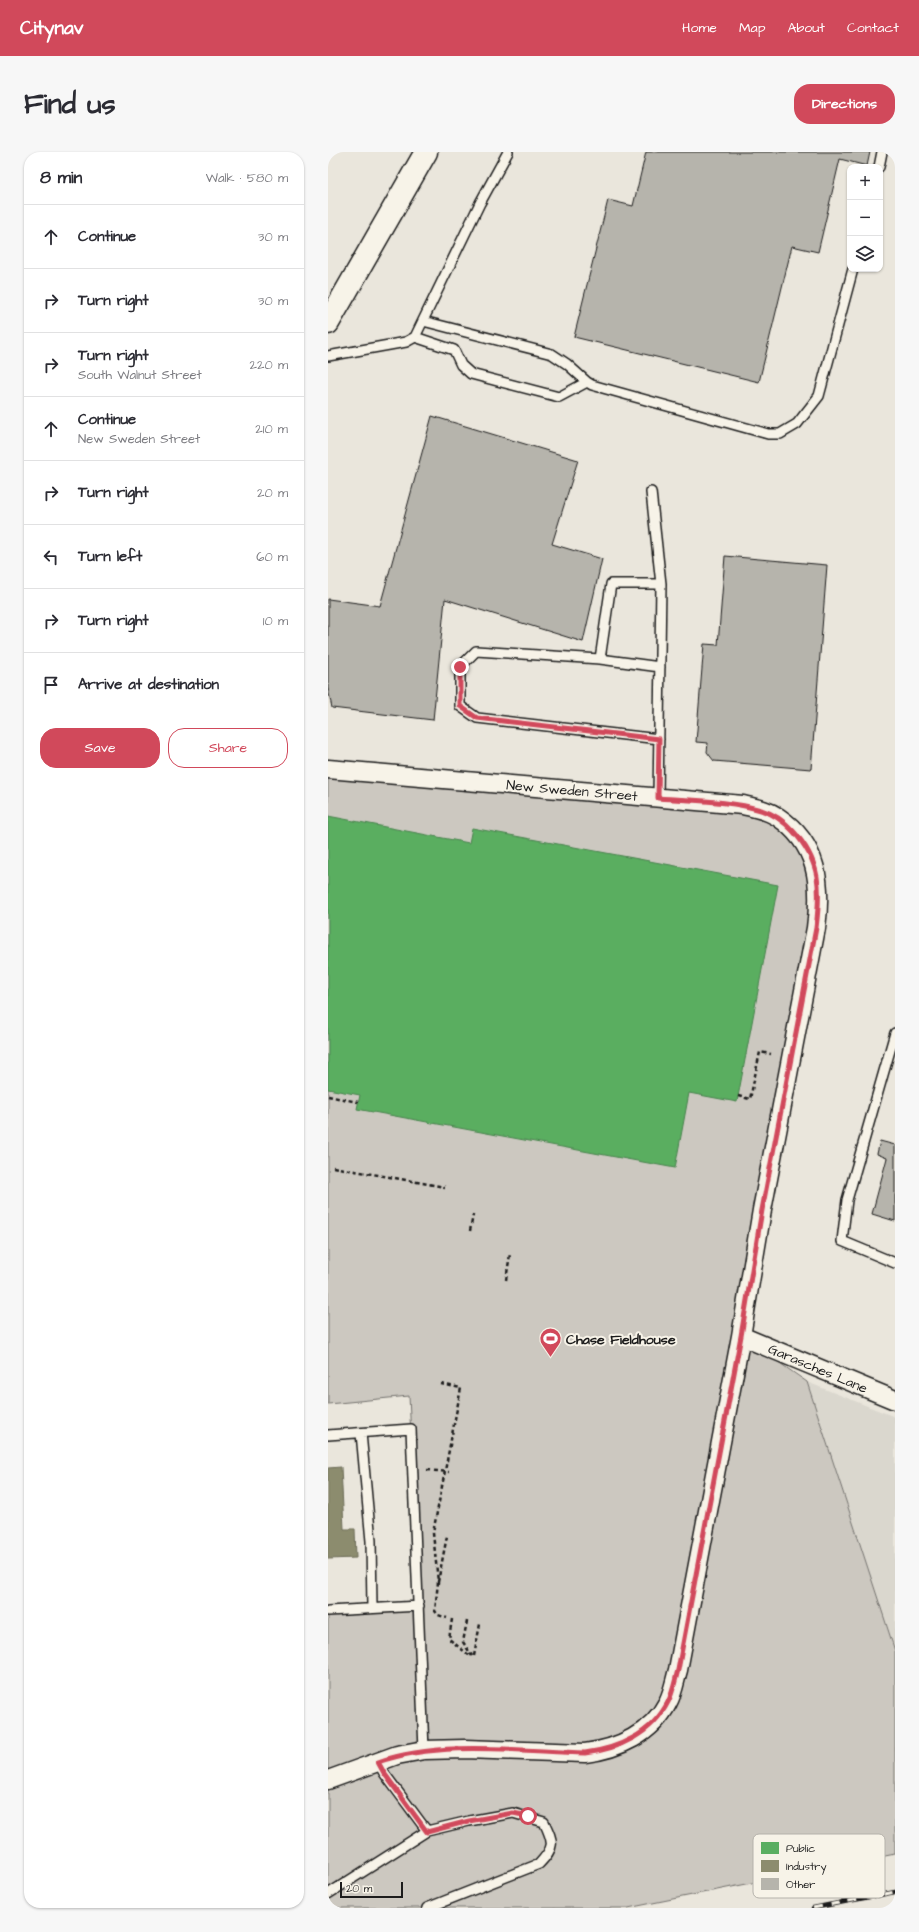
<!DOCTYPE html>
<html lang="en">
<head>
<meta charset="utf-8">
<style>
	:root { --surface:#fff; --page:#f7f7f7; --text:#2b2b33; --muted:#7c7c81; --line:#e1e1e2; --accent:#d1495b }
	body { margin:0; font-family:"Architects Daughter",sans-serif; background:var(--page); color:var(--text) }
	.controls { position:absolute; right:12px; top:12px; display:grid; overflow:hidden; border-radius:8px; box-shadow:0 1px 3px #0004 }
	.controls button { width:36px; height:36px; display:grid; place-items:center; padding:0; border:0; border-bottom:1px solid var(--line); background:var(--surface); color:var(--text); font:20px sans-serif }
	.scale { position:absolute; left:12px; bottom:10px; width:63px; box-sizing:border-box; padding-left:4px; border:2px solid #1c1c1c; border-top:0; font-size:11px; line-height:14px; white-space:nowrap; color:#1c1c1c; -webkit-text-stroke:3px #f7f3e8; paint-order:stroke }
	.stop { position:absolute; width:12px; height:12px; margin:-9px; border:3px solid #d1495b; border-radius:50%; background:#fff }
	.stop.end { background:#d1495b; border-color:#fff; box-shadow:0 1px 4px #0008 }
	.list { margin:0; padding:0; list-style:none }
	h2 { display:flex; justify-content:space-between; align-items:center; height:52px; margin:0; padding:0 16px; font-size:17px }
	h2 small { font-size:13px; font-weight:400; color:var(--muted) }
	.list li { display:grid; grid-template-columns:26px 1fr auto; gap:12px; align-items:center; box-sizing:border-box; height:64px; padding:0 16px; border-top:1px solid var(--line) }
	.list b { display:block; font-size:15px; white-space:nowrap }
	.list p { margin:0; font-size:13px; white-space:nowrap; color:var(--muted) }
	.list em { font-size:13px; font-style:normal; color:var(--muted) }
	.actions { display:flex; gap:8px; padding:12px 16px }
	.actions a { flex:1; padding:9px 0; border:1px solid var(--accent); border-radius:16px; text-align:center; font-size:14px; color:var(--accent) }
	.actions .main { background:var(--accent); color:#fff }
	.icon { flex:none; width:22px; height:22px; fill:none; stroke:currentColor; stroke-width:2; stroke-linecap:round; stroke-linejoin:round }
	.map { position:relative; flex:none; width:567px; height:1756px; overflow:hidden; border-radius:16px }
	header { display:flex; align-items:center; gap:24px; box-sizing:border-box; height:56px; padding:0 20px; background:var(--accent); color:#fff }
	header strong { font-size:19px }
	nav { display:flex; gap:22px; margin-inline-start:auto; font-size:14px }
	.intro { display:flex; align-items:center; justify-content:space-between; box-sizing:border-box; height:96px; padding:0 24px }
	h1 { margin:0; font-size:28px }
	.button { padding:10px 18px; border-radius:16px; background:var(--accent); color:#fff; font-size:14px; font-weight:700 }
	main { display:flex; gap:24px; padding:0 24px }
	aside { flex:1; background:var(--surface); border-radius:16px; box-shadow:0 1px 3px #0004 }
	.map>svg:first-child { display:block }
	.built { fill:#dad7ce }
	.green { fill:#ccc8c0; stroke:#74726e }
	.public { fill:#5aae61; stroke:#47824c }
	.industry { fill:#8c8c6e; stroke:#6a6a55 }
	.building { fill:#b6b4ac; stroke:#1c1c1c }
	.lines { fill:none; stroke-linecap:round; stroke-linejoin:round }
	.service-casing { stroke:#1c1c1c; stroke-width:12 }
	.minor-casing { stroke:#1c1c1c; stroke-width:21 }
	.primary-casing { stroke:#1c1c1c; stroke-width:25 }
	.path { stroke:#1c1c1c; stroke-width:2.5; stroke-dasharray:4 3; stroke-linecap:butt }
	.service { stroke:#f7f3e8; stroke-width:9 }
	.minor { stroke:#f7f3e8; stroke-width:18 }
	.primary { stroke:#f7f3e8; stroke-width:22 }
	.rail-casing { stroke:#1c1c1c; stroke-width:4.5 }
	.rail { stroke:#f7f3e8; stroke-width:3; stroke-dasharray:9; stroke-linecap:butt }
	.route { stroke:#d1495b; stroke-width:5 }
	.labels { text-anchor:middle; stroke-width:4; stroke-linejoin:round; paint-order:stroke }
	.street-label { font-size:14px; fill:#1c1c1c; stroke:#f7f3e8 }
	.poi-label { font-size:14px; font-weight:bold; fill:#1c1c1c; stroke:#f7f3e8; text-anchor:start }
	.key { fill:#f7f3e8; stroke:#b5b2ab; stroke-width:1 }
	.key-label { font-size:11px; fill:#1c1c1c }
</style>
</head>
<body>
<header>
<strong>Citynav</strong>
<nav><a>Home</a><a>Map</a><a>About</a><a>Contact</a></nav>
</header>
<div class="intro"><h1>Find us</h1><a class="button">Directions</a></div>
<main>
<aside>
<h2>8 min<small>Walk · 580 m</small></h2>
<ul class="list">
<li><svg class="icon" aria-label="ahead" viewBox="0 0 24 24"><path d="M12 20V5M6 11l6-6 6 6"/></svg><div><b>Continue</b></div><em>30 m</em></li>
<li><svg class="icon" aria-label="right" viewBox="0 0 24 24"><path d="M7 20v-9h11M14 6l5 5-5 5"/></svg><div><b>Turn right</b></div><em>30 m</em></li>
<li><svg class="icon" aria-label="right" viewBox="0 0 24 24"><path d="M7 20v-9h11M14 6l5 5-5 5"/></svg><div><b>Turn right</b><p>South Walnut Street</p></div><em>220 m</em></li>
<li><svg class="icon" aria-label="ahead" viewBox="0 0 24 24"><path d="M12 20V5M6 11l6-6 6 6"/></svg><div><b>Continue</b><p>New Sweden Street</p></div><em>210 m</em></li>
<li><svg class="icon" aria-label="right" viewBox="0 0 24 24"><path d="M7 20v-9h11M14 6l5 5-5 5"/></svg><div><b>Turn right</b></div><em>20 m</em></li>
<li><svg class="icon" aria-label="left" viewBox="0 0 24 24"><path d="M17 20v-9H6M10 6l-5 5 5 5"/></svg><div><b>Turn left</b></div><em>60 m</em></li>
<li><svg class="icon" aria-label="right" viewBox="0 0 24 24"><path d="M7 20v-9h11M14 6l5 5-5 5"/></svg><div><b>Turn right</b></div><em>10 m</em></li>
<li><svg class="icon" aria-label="arrive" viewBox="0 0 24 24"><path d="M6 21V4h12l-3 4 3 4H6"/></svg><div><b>Arrive at destination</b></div></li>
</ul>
<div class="actions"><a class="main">Save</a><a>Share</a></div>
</aside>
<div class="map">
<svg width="567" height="1756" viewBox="0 0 567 1756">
	<rect width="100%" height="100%" fill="#eae6dc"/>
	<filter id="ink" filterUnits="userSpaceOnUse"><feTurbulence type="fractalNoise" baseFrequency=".025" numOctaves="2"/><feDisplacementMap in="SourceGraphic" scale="8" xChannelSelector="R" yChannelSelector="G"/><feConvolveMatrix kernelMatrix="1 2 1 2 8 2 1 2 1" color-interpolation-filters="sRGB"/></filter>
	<g filter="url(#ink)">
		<!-- built -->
		<path class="built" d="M479,1230L567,1265V1499Z"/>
		<!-- green -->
		<path class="green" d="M0,617L450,665L489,720L413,1184L479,1230L567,1499V1702L300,1756H0V1459L91,1453L81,1244L0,1252Z"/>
		<!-- public -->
		<path class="public" d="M0,664L141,691L144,676L450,733L409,950L361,941L347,1016L29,957L32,943L0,937Z"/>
		<!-- industry -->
		<path class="industry" d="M13,1315L16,1377H27L28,1406L0,1407V1316Z"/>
		<!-- building -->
		<path class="building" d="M318,0H542L539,14L512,7L490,100L464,94L431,230L246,185L280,48L305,54Z
			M104,264L250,308L224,392L274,407L255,490L117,447L105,568L4,556L0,536V447L52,454Z
			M397,404L499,413L483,617L386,609L379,600L380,591L368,590L376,492L390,493Z
			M552,989L567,993V1069L544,1062L559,1006L549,1002Z"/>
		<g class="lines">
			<defs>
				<path id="service" d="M551,15L554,0
					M95,169L224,202L239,212L259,230L264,233L440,282H452L469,272L491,244L525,117
					M87,185L126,198L133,213L143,222L231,245L259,230
					M0,204L78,190L87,185L152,51L180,0
					M323,340L333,432L330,646
					M272,507L332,515
					M331,587L149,566L132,554V515L148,499L272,507L283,432H333
					M567,881L519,1048L514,1089L567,1111
					M33,1281L43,1389L44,1456
					M0,1283L83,1277L96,1598
					M0,1459L91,1454
					M50,1610L56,1621L99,1679
					M0,1742L99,1679L141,1669L185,1661L216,1670C226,1691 227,1695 211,1712L99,1756"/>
				<path id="minor" d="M0,617L415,653C427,656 440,658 450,665C490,692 494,732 488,776L434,1058L413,1184L350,1518C347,1528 345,1541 340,1550C324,1582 290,1597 257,1601L137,1597L96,1598L69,1603L0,1628
					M413,1184L567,1248"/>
				<path id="primary" d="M0,171L98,0"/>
			</defs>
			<!-- service casing -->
			<use href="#service" class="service-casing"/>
			<!-- minor casing -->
			<use href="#minor" class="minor-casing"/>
			<!-- primary casing -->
			<use href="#primary" class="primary-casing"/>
			<!-- path -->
			<path class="path" d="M0,944L30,950
				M410,944L422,947L432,900L443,902
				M5,1015L117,1035
				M142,1079L145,1063
				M178,1128L182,1102
				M113,1232L133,1236L105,1381L110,1430L107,1459L110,1463L119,1466
				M99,1318L121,1320
				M110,1430L119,1384
				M124,1467L121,1487L142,1504
				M139,1469L135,1490L144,1504
				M146,1504L152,1472"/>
			<!-- service -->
			<use href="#service" class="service"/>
			<!-- minor -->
			<use href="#minor" class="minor"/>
			<!-- primary -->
			<use href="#primary" class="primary"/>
			<defs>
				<path id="rail" d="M485,1756L567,1740"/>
			</defs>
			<!-- rail casing -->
			<use href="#rail" class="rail-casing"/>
			<!-- rail -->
			<use href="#rail" class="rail"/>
		</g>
	</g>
	<g class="lines" filter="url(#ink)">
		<!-- route -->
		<path class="route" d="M132,515V554L149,566L331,587L330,646C364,649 400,648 433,658C446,662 456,669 465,679C493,709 493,737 488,776L434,1058L413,1184L350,1518C347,1528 345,1541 340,1550C324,1582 290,1597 257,1601C191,1599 113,1588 50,1610L56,1621L99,1680L141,1669L185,1661L200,1664"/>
	</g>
	<!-- icons -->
	<defs>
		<symbol id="stadium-pin" viewBox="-11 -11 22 30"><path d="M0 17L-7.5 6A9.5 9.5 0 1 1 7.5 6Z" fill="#d1495b" stroke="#f7f3e8"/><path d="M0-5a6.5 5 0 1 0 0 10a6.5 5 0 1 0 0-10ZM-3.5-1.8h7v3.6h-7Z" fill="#fff"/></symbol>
	</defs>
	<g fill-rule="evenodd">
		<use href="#stadium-pin" x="210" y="1174" width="25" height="34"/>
	</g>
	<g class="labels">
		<!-- street labels -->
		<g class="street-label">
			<text transform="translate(244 638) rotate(5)" y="5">New Sweden Street</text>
			<text transform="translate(490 1216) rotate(23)" y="5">Garasches Lane</text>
		</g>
		<!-- poi labels -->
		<g class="poi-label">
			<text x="238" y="1192">Chase Fieldhouse</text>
		</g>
	</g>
	<!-- legend -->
	<rect x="425" y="1682" width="132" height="64" rx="6" class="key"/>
	<rect x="433" y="1690" width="18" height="12" fill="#5aae61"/>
	<rect x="433" y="1708" width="18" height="12" fill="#8c8c6e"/>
	<rect x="433" y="1726" width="18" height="12" fill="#b6b4ac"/>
	<g class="key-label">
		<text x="458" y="1700">Public</text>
		<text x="458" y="1718">Industry</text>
		<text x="458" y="1736">Other</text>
	</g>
</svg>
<div class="controls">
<button>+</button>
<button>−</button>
<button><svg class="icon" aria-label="layers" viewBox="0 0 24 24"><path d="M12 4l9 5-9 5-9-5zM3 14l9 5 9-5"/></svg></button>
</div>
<div class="scale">20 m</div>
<div class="stop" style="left:200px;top:1664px"></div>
<div class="stop end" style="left:132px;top:515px"></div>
</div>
</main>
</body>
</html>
